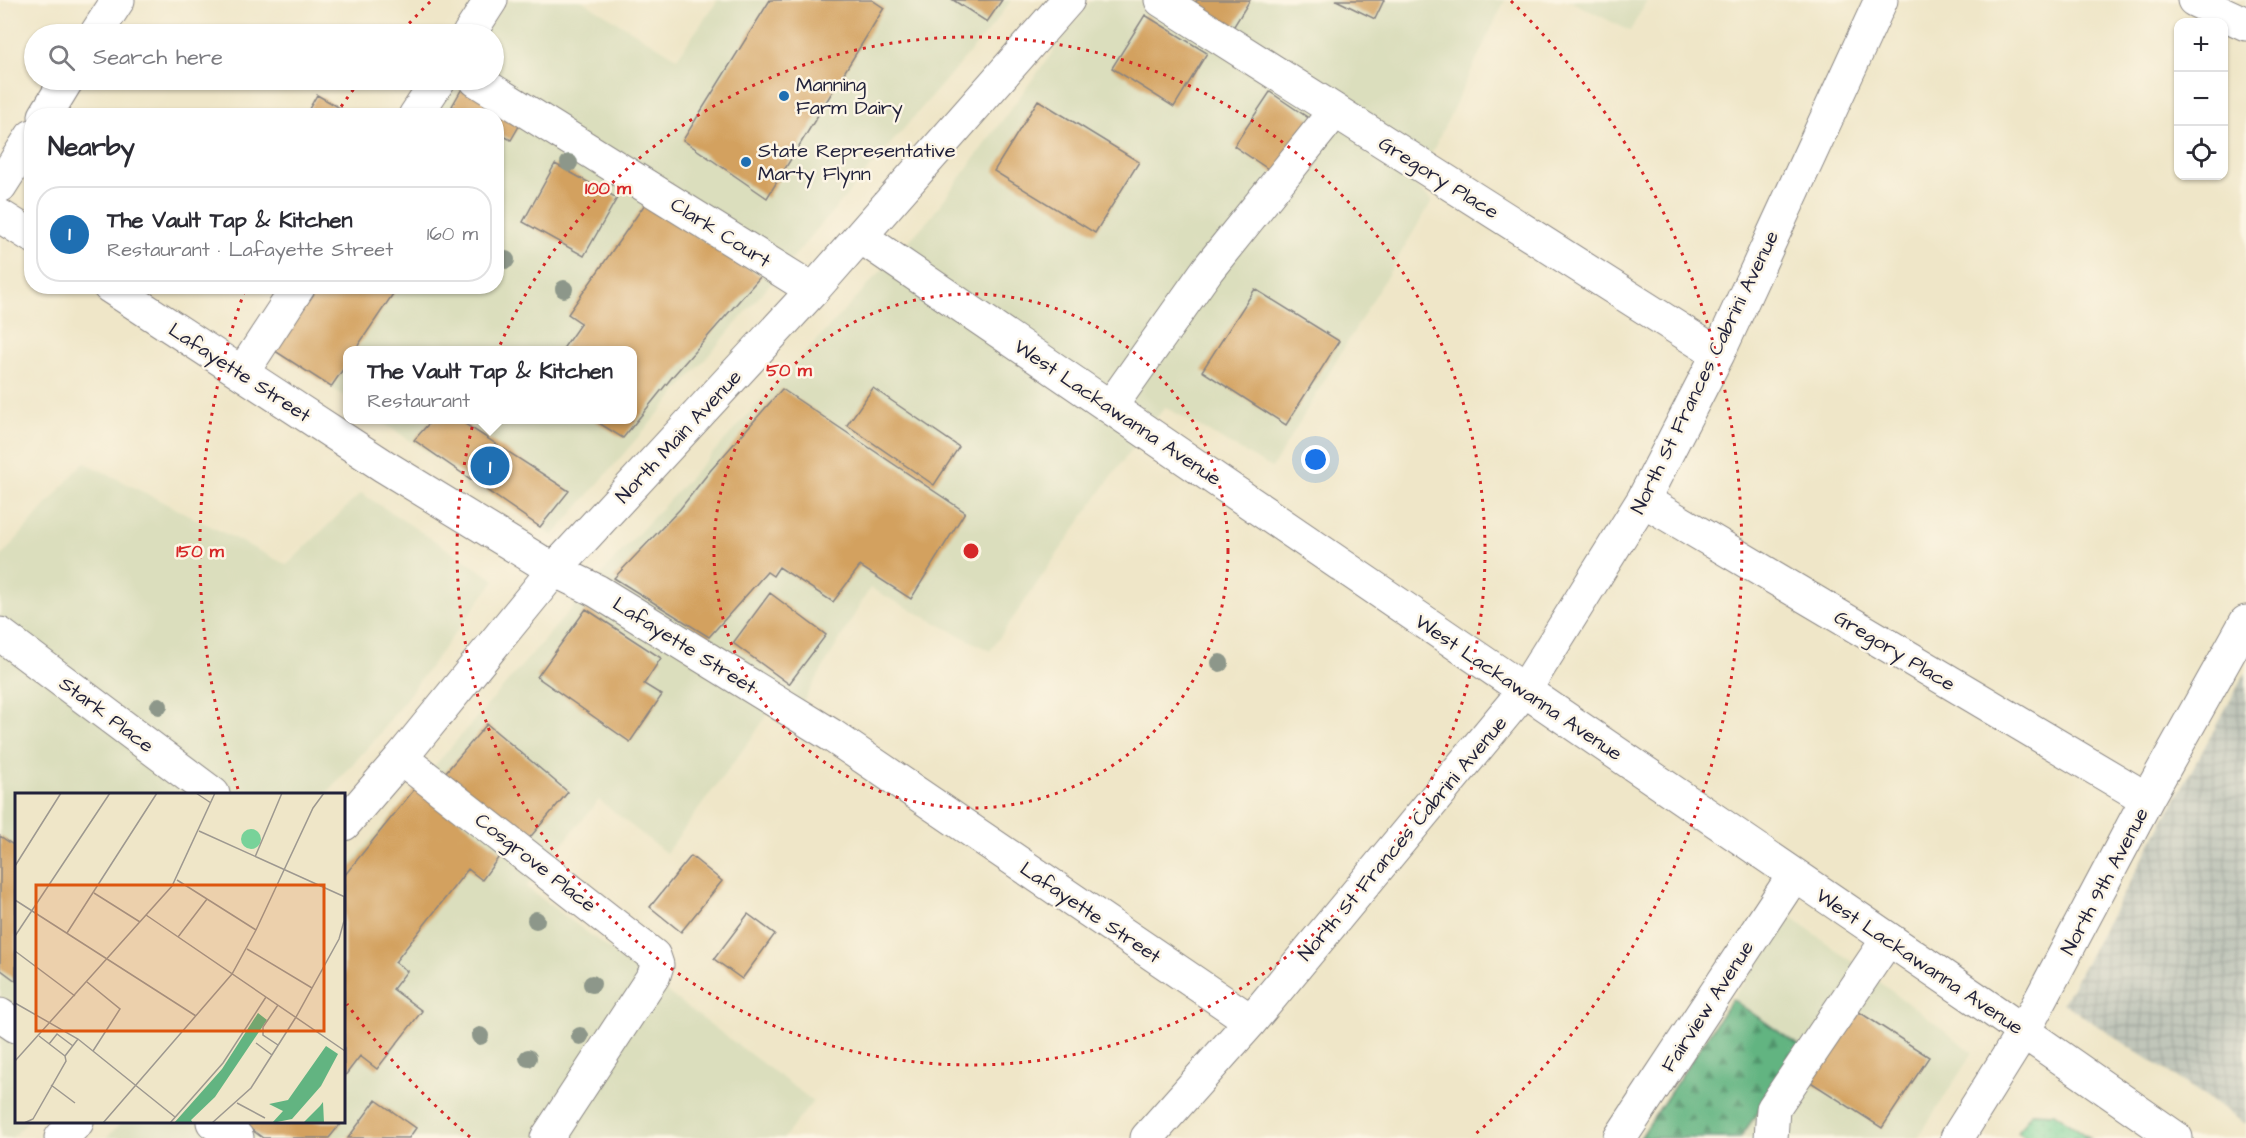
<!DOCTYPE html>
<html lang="en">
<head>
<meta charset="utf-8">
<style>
	:root { --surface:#fff; --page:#f2f2f3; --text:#2b2b33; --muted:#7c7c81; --line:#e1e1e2; --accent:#1f6fb2 }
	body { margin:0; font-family:"Architects Daughter",sans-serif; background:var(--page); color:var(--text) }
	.controls { position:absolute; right:18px; top:18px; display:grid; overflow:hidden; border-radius:12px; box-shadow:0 2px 4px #0004 }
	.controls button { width:54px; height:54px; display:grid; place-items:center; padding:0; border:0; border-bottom:2px solid var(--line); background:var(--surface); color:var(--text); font:30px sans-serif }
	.you { position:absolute; left:1316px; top:460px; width:21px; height:21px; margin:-15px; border:4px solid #fff; border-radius:50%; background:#1a73e8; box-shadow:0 0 0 9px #1a73e833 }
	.badge { display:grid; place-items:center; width:39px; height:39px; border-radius:50%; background:var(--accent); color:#fff; font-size:20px; font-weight:700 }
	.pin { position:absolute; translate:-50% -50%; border:3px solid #fff; box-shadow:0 2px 6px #0006 }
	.popup { position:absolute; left:343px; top:346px; width:294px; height:78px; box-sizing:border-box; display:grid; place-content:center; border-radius:12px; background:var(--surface); filter:drop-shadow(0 2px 4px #0005); font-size:20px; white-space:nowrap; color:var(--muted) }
	.popup b { font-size:22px; color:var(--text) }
	.popup::after { content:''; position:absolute; left:50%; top:100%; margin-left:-12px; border:12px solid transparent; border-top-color:var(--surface) }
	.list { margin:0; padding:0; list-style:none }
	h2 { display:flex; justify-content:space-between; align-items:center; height:78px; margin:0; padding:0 24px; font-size:26px }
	h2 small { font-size:20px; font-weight:400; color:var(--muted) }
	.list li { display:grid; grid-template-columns:39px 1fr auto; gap:18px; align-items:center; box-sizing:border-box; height:96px; margin:0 12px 12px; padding:0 12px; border:2px solid var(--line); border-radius:24px }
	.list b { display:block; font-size:22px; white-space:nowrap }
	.list p { margin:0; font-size:20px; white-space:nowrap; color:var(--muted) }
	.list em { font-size:20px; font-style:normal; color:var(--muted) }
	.icon { flex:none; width:33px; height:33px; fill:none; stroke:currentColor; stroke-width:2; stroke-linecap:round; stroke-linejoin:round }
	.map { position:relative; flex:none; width:2246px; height:1138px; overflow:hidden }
	.search { position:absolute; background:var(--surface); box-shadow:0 2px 4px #0004; left:24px; top:24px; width:480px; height:66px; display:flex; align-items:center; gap:15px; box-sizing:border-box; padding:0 21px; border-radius:33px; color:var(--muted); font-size:22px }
	.panel { position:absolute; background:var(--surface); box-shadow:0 2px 4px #0004; left:24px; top:108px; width:480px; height:186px; border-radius:24px }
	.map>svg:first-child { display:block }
	.built { fill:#dbdebd }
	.industrial { fill:url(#industrial-grid) }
	.grass { fill:url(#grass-dots); stroke:#4d7a6a; stroke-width:1.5 }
	.forest { fill:url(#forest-firs); stroke:#426b5e; stroke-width:1.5 }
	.building { fill:#d3a15f }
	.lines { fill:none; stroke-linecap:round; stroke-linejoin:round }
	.minor-casing { stroke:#888482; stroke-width:35 }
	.major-casing { stroke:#888482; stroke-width:35 }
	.minor { stroke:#fff; stroke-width:33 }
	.major { stroke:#fff; stroke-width:33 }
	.tree { fill:#8d978a }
	.ring { fill:none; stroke:#d62828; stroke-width:3; stroke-dasharray:3 6 }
	.poi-dot { fill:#1f6fb2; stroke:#fcf5e5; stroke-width:2 }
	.labels { text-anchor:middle; stroke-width:5; stroke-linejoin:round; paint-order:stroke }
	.poi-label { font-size:20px; fill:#22223b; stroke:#fcf5e5; text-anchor:start }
	.street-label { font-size:20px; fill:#22223b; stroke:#fcf5e5 }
	.inset-road { fill:none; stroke:#9d9890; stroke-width:1.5 }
	.view { fill:#de560e; fill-opacity:0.15; stroke:#de560e; stroke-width:3 }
	.inset-edge { fill:none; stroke:#22223b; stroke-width:3 }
	.centre { fill:#d62828; stroke:#fcf5e5; stroke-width:3 }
	.ring-label { font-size:18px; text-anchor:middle; font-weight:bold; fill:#d62828; stroke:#fcf5e5; stroke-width:5; stroke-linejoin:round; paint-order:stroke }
</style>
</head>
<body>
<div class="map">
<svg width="2246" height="1138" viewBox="0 0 2246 1138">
	<defs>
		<pattern id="industrial-grid" width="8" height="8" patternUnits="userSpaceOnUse" patternTransform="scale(1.5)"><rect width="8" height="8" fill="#c1c6ba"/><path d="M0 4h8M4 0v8" fill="none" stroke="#a6aaa1"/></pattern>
		<pattern id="grass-dots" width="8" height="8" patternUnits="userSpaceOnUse" patternTransform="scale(1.5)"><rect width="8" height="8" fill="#78d299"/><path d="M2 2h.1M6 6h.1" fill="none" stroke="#68b485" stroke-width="1.8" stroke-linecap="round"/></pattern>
		<pattern id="forest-firs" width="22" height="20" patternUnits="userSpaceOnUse" patternTransform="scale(1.5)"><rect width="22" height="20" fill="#62b481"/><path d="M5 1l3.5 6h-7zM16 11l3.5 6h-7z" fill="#50926b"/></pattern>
	</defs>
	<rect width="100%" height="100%" fill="#fcf5e5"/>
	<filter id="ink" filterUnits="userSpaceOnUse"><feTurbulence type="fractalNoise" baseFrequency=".0167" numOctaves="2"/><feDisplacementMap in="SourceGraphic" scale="12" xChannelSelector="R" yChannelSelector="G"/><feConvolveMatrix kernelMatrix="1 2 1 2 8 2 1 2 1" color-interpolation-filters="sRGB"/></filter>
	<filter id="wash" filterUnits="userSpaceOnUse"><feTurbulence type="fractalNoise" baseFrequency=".008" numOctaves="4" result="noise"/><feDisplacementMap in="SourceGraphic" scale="24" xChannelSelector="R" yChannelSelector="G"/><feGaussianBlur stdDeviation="1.35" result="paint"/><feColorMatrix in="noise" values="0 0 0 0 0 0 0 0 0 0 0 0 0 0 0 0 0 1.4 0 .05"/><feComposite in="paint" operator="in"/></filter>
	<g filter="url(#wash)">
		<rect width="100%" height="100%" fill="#efe6c8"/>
		<!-- built -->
		<path class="built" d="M509,0H581L677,58L718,0H953L989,23L955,0H1011L993,25L553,536L379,420H632V350H348L347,398L272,349L315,287L496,286V116L429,115L452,80H494V34H483Z
			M1091,0H1505L1416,186L1432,201L1272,468L1165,407L1115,471L990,651L870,588L800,707L779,696L753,736L666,853L599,800L526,887L813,1101L784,1138H106L122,1122H344V870L612,562L931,217Z
			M1568,0H1647L1630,31Z
			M84,462L287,565L361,493L495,580L377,737L326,794H16V1122H27L12,1138H0V558Z
			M1792,917L1973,1052L1918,1138H1741L1801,1048L1732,999Z"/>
		<!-- industrial -->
		<path class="industrial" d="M2246,672V1123L2063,1003Z"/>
		<!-- grass -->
		<path class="grass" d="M2032,1112L2054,1113L2090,1138H2027L2018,1132Z"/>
		<!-- forest -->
		<path class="forest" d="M1732,999L1802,1048L1740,1138H1640Z"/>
		<g id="blocks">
			<!-- building -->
			<path class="building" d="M770,0H872L884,8L767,198L683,140Z
				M953,0H1002L987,22Z
				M1197,0H1250L1231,31L1193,6Z
				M1336,0H1384L1375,19Z
				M1145,15L1207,53L1174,107L1112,68Z
				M467,80L526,114L511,140L496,132V116H468L452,106Z
				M1270,92L1313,121L1277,175L1234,146Z
				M317,95L349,113L347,116H305Z
				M1038,100L1139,162L1095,233L994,171Z
				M555,164L617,198L584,256L523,222Z
				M645,204L761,276L673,376L623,438L594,420H632V350H562L581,323L568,314Z
				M315,286H387L395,291L355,350H348V362L331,387L272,349Z
				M1255,289L1339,341L1286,425L1202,371Z
				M873,388L959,447L934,485L847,425Z
				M782,389L965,512L911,599L860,566L833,602L779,567L773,576L767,572L709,637L614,578L680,509L710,471Z
				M432,420H459L569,491L540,527L414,440Z
				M770,593L826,635L789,684L733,643Z
				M586,609L661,658L644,684L662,695L630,742L537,677Z
				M487,724L568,792L527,841L445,773Z
				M417,786L502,853L482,880L468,869L395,962L407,971L393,989L422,1011L377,1069L360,1056L344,1077V876Z
				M0,836L16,847V981L0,969Z
				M691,856L722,881L681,932L650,907Z
				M748,914L775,934L742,979L714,959Z
				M1856,1010L1929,1057L1882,1128L1809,1081Z
				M376,1100L416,1128L409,1138H348Z
				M241,1122H342L329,1138H263Z"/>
		</g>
	</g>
	<g filter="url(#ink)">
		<use href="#blocks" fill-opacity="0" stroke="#888482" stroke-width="1.5"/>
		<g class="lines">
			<defs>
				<path id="minor" d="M1161,0L1718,354
					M2194,0L2246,24
					M96,34L118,0
					M469,34L491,0
					M476,80L813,290
					M45,116L67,80
					M415,116L439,80
					M0,186L32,136
					M0,216L32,236
					M109,286L384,466L554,570L597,591L831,735L1251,1021
					M242,373L299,286
					M1111,406L1208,269L1335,111
					M1643,500L2147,799
					M0,634L213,794
					M401,758L654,956L657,965L654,975L547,1138
					M0,1015L16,1026
					M213,1122L237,1138
					M1147,1138L1251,1021L1524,691L1643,500L1718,354L1881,0
					M1620,1138L1794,875
					M1771,1138L1773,1109L1888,939
					M1957,1138L2024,1031L2147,799L2246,622"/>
				<path id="major" d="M861,237L1994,1011L2176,1138
					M344,824L401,758L554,570L813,290L1068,0
					M61,1138L77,1122"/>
			</defs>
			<!-- minor casing -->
			<use href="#minor" class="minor-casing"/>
			<!-- major casing -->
			<use href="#major" class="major-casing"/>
			<!-- minor -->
			<use href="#minor" class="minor"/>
			<!-- major -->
			<use href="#major" class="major"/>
		</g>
		<!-- trees -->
		<g class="tree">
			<circle cx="569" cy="163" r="9"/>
			<circle cx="506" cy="260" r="9"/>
			<circle cx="564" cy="289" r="9"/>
			<circle cx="1220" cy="663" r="9"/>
			<circle cx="159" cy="706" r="9"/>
			<circle cx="536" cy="920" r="9"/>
			<circle cx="592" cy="984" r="9"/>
			<circle cx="480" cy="1036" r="9"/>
			<circle cx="580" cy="1036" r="9"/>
			<circle cx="528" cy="1058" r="9"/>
		</g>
	</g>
	<!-- distance rings -->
	<g class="ring">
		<circle cx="971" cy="551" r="257"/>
		<circle cx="971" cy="551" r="514"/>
		<path d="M470 1137A771 771 0 0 1 347 1004M238 789A771 771 0 0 1 246 287M336 114A771 771 0 0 1 359 82M403 30A771 771 0 0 1 431 1M1511 1A771 771 0 0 1 1472 1137"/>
	</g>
	<!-- markers -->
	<g class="poi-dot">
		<circle cx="784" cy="96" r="6"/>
		<circle cx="746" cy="162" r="6"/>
	</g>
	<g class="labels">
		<!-- poi labels -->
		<g class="poi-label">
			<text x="796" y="91">Manning<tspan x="796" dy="23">Farm Dairy</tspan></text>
			<text x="758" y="157">State Representative<tspan x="758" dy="23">Marty Flynn</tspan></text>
		</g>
		<!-- street labels -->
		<g class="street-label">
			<text transform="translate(1439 177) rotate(32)" y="7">Gregory Place</text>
			<text transform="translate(721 232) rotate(32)" y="7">Clark Court</text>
			<text transform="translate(240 372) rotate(33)" y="7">Lafayette Street</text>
			<text transform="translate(1704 372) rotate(-64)" y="7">North St Frances Cabrini Avenue</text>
			<text transform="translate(1118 412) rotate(34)" y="7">West Lackawanna Avenue</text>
			<text transform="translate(678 436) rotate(-47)" y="7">North Main Avenue</text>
			<text transform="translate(685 645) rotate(32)" y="7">Lafayette Street</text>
			<text transform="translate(1895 650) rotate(31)" y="7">Gregory Place</text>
			<text transform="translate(1519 687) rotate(34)" y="7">West Lackawanna Avenue</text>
			<text transform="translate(107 714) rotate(37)" y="7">Stark Place</text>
			<text transform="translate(1402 838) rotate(-50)" y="7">North St Frances Cabrini Avenue</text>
			<text transform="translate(536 862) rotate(38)" y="7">Cosgrove Place</text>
			<text transform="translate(2104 881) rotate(-62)" y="7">North 9th Avenue</text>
			<text transform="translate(1091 912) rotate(34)" y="7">Lafayette Street</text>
			<text transform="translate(1920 961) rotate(34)" y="7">West Lackawanna Avenue</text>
			<text transform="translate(1707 1006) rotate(-57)" y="7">Fairview Avenue</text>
		</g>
	</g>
	<!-- overview -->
	<g transform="translate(15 793)">
		<rect width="330" height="330" fill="#efe6c8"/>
		<path d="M226 46a10 10 0 1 1 20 0a10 10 0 1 1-20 0Z" fill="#78d299"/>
		<path d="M243,220L252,227L200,304L176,327L178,330H159L207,276ZM311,253L323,261L306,293L277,326L257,330L268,318L254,311L273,307ZM308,309L309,330H288L305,313Z" fill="#62b481"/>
		<path class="inset-road" d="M181,0L196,10M184,38L330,104M240,64L267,0M0,73L46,0M162,87L241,137M79,100L125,129M0,107L181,223M131,122L330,258M52,140L142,0M0,143L95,0M163,144L192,106M232,156L297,195M0,158L60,203M72,189L105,216L78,258M0,210L63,246L160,324M263,212L248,234V242L263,252M24,243L50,263M241,250L257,262M34,251L42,241L58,253M0,268L157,93L200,0M36,292L60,310M222,310L250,325M9,330L18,326L51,268L50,263L63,246M88,330L217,181L241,137L298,15L309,0M155,330L208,270L251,204M197,330L236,295L281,224L324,146L329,128V104"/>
		<path class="view" d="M21,92H309V238H21Z"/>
		<rect width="330" height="330" class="inset-edge"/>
	</g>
	<circle cx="971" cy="551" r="9" class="centre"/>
	<g class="ring-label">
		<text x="608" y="194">100 m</text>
		<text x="789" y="376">50 m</text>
		<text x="200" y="557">150 m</text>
	</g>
</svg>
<div class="controls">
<button>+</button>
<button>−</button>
<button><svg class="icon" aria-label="locate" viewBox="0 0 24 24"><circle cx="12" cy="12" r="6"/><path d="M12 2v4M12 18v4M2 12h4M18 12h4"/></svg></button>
</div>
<div class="you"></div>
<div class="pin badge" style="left:490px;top:466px">1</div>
<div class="popup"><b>The Vault Tap &amp; Kitchen</b>Restaurant</div>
<div class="search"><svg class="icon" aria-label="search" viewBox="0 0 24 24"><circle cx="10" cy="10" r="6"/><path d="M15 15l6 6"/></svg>Search here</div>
<section class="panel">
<h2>Nearby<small></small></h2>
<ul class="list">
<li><span class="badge">1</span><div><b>The Vault Tap &amp; Kitchen</b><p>Restaurant · Lafayette Street</p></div><em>160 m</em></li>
</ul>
</section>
</div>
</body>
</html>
